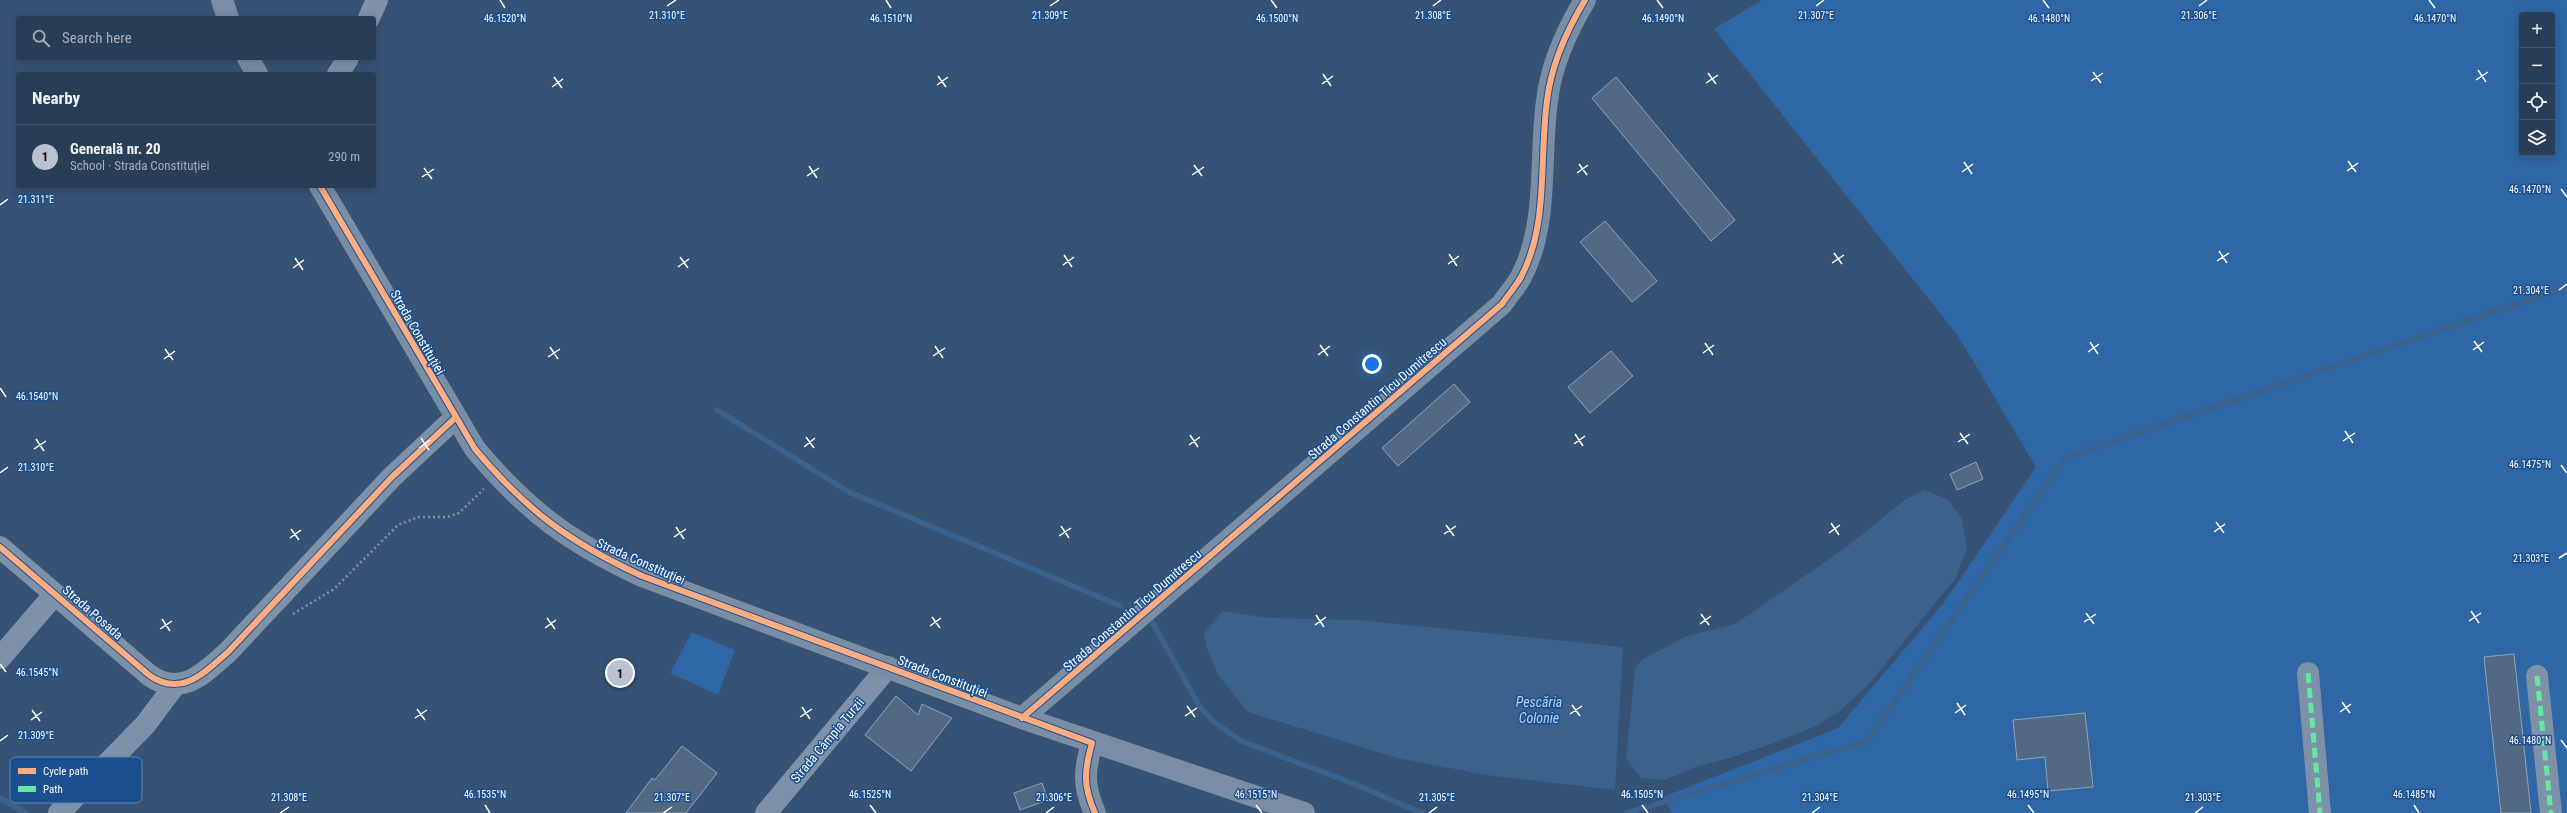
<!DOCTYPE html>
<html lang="en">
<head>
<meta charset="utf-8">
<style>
	:root { --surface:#283e57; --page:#30455d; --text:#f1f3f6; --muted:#a5aeba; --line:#44576d; --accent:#b9c2ce }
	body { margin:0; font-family:"Roboto Condensed",sans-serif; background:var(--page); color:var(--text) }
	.controls { position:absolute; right:12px; top:12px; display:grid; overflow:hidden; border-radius:4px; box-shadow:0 2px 10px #0003 }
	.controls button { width:36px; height:36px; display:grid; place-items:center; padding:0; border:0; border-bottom:1px solid var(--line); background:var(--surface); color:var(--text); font:20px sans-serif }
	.you { position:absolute; left:1372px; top:364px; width:14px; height:14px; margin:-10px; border:3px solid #fff; border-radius:50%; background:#1a73e8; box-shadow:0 0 0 6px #1a73e833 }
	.badge { display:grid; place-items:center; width:26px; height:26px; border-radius:50%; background:var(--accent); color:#111; font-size:13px; font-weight:700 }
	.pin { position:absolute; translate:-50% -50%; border:2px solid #fff; box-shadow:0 1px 4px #0006 }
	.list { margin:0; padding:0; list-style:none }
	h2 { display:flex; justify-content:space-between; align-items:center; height:52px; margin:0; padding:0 16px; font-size:17px }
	h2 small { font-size:13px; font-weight:400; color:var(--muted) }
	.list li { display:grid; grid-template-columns:26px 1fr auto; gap:12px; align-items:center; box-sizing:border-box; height:64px; padding:0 16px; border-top:1px solid var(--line) }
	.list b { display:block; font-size:15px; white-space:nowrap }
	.list p { margin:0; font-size:13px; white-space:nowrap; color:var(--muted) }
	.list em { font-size:13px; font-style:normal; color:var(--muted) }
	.icon { flex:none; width:22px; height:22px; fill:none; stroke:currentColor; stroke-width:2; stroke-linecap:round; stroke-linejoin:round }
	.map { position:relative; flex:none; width:2567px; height:813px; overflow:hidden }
	.search { position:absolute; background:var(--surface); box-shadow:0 2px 10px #0003; left:16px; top:16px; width:360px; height:44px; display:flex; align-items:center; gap:10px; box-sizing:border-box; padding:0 14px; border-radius:4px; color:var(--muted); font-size:15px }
	.panel { position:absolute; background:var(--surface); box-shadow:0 2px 10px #0003; left:16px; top:72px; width:360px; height:116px; border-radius:4px }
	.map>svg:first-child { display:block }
	.green { fill:#2f66a5; fill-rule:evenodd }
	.water { fill:#3b618d }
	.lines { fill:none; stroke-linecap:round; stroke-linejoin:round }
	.stream { stroke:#3b618d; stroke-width:5.5 }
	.building { fill:#526984; stroke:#92a2b6 }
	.path { stroke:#7d92a8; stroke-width:2.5; stroke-dasharray:2 3; stroke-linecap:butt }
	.street { stroke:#7d92a8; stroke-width:22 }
	.secondary { stroke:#798da4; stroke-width:22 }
	.quiet { stroke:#66e7a1; stroke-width:5; stroke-dasharray:10 5; stroke-linecap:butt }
	.cycleway-casing { stroke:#1b4f8f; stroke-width:8 }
	.cycleway { stroke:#ffac80; stroke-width:6 }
	.ticks { fill:none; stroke:#fff; stroke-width:1.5 }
	.labels { text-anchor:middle; stroke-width:3; stroke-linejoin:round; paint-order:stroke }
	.street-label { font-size:13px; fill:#fff; stroke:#1b4f8f }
	.water-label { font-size:14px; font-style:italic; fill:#b5d3f5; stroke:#1b4f8f }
	.key { fill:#1b4f8f; stroke:#5f84b1; stroke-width:1 }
	.key-label { font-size:11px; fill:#fff }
	.ticks-label { font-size:10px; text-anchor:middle; fill:#fff; stroke:#1b4f8f; stroke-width:3; stroke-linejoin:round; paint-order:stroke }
</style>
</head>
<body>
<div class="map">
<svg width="2567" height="813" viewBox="0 0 2567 813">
	<rect width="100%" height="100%" fill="#365274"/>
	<!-- green -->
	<path class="green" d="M1762,0H2567V813H1672L1663,797L1838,728L1945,601L2036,467L1958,336L1714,29ZM2522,15H2552V153H2522Z
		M692,632L735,650L718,695L670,673Z"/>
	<!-- water -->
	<path class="water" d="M1925,490L1949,501L1962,519L1967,549L1955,579L1869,684L1841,710L1818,725L1777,742L1726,759L1698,766L1665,780L1641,778L1626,758L1635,668L1643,659L1687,636L1735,624L1848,546L1906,499Z
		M1222,611L1269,618L1360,620L1623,647L1615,790L1486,775L1397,758L1248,712L1218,675L1207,649L1204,634Z"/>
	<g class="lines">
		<!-- stream -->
		<path class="stream" d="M717,410L849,492L1121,606
			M1151,620L1200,707L1213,721L1241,741L1357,785L1422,813
			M0,798L26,813
			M1627,813L1867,741L2065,458L2567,287"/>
	</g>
	<!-- building -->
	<path class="building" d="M1616,77L1735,220L1711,241L1592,98Z
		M1605,221L1657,281L1632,302L1580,242Z
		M1611,351L1633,376L1590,413L1568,387Z
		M1454,384L1470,402L1398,466L1382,448Z
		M1976,462L1983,479L1957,490L1950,474Z
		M2514,654L2524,747L2531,813H2501L2490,714L2484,657Z
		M896,696L918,715L922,704L952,718L911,771L865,735Z
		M2085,713L2093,787L2048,791L2045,757L2017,760L2013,720Z
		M682,746L717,773L686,813H626L652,778L655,780Z
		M1042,783L1048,800L1020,810L1014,793Z"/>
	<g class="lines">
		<!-- path -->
		<path class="path" d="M293,614L334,589L398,525L418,517H447L459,513L484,489"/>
		<!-- street -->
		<path class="street" d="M369,18L377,0
			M338,74L348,58
			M0,547L149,675C181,698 204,673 228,652L392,477L455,418
			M0,658L55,594
			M2308,673L2320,813
			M2537,676L2551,813
			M59,813L145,725L175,685
			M766,813L888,667"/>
		<!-- secondary -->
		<path class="secondary" d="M222,0L228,18
			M248,58L257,74
			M320,186L475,449C527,511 569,542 642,576L1022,718L1304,813
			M1022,718L1502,304C1508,295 1516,286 1521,277C1549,224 1539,159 1547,101C1551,65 1567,30 1585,0
			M1092,743C1084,771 1083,786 1095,813"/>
		<!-- quiet -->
		<path class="quiet" d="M2308,673L2320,813
			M2537,676L2551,813"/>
		<defs>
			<path id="cycleway" d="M320,186L475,449C527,511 569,542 642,576L1092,743C1084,771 1083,786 1095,813
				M0,547L149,675C181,698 204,673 228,652L392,477L455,418
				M1022,718L1502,304C1508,295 1516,286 1521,277C1549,224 1539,159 1547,101C1551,65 1567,30 1585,0"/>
		</defs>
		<!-- cycleway casing -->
		<use href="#cycleway" class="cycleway-casing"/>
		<!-- cycleway -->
		<use href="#cycleway" class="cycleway"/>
	</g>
	<!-- ticks -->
	<path class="ticks" d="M500,0L505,8M886,0L891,8M1271,0L1277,8M1657,0L1663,8M2043,0L2049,8M2429,0L2435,8M667,6L676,0M1050,6L1059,0M1433,6L1441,0M1816,6L1824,0M2199,6L2207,0M2478,70L2486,82M2093,72L2101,83M1708,73L1716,84M1323,74L1331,86M938,76L946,87M554,77L562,88M2476,80L2488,72M2091,81L2103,73M1706,83L1718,75M1322,84L1333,76M937,85L948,77M552,87L563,79M2348,161L2356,172M1964,162L1972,174M1579,164L1587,175M1194,165L1202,176M809,166L817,178M424,168L432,179M2347,171L2358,163M1962,172L1973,164M1577,173L1588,165M1192,175L1204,167M807,176L819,168M422,177L434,169M2561,189L2567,197M0,205L8,199M2219,251L2227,263M1834,253L1842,264M1449,254L1457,266M1064,255L1072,267M680,257L688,268M295,258L303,270M2217,261L2229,253M1832,263L1844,255M1448,264L1459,256M1063,265L1074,257M678,267L689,259M293,268L304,260M2559,290L2567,284M2474,341L2482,352M2090,342L2098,354M1705,343L1713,355M1320,345L1328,356M935,346L943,358M550,347L558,359M165,349L173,360M2473,350L2484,342M2088,352L2099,344M1703,353L1714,345M1318,355L1330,346M933,356L945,348M548,357L560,349M164,359L175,351M0,388L6,397M2345,431L2353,443M1960,433L1968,444M1575,434L1583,446M1190,435L1198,447M806,437L814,448M421,438L429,450M36,439L44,451M2343,441L2355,433M1958,442L1970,434M1574,444L1585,436M1189,445L1200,437M804,447L815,438M419,448L430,440M34,449L46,441M2561,465L2567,473M0,473L8,467M2216,522L2224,533M1831,523L1839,535M1446,525L1454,536M1061,526L1069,538M676,527L684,539M291,529L299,540M2214,532L2225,524M1829,533L1840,525M1444,534L1456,526M1059,536L1071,528M674,537L686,529M290,538L301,530M2559,558L2567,553M2471,611L2479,623M2086,613L2094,624M1701,614L1709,625M1316,615L1324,627M932,617L940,628M547,618L555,629M162,619L170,631M2469,621L2481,613M2084,622L2096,614M1700,624L1711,616M1315,625L1326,617M930,626L941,618M545,628L556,620M160,629L172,621M0,664L6,672M2342,702L2350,713M1957,703L1965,715M1572,705L1580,716M1187,706L1195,717M802,707L810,719M417,709L425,720M32,710L40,721M2340,712L2351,704M1955,713L1966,705M1570,714L1582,706M1185,716L1197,708M800,717L812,709M415,718L427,710M31,720L42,712M2561,740L2567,748M0,741L8,735M485,805L490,813M870,805L876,813M1256,805L1262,813M1642,805L1648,813M2028,805L2034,813M2414,805L2419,813M280,813L289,807M663,813L672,807M1046,813L1054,807M1429,813L1437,807M1812,813L1820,807M2195,813L2203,807"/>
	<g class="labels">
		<!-- street labels -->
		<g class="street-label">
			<text transform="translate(418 332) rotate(60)" y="5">Strada Constituției</text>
			<text transform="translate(1377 398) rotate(-41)" y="5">Strada Constantin Ticu Dumitrescu</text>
			<text transform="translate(641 561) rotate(24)" y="5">Strada Constituției</text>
			<text transform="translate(1132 610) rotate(-41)" y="5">Strada Constantin Ticu Dumitrescu</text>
			<text transform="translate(93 612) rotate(41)" y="5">Strada Posada</text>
			<text transform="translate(943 676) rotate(21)" y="5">Strada Constituției</text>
			<text transform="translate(827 740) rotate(-50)" y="5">Strada Câmpia Turzii</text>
		</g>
		<!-- water labels -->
		<g class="water-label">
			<text x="1539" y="707">Pescăria<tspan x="1539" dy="16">Colonie</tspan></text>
		</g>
	</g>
	<!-- legend -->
	<rect x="10" y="757" width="132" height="46" rx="6" class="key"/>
	<rect x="18" y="768" width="18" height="6" fill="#ffac80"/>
	<rect x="18" y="786" width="18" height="6" fill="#66e7a1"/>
	<g class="key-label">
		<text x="43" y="775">Cycle path</text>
		<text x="43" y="793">Path</text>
	</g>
	<g class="ticks-label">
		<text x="667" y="19">21.310°E</text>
		<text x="1050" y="19">21.309°E</text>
		<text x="1433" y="19">21.308°E</text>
		<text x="1816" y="19">21.307°E</text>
		<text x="2199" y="19">21.306°E</text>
		<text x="2435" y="22">46.1470°N</text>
		<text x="505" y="22">46.1520°N</text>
		<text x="891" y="22">46.1510°N</text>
		<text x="1277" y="22">46.1500°N</text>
		<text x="1663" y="22">46.1490°N</text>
		<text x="2049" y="22">46.1480°N</text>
		<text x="2530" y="193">46.1470°N</text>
		<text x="36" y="203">21.311°E</text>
		<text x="2531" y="294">21.304°E</text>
		<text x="37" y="400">46.1540°N</text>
		<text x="2530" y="468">46.1475°N</text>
		<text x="36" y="471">21.310°E</text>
		<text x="2531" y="562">21.303°E</text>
		<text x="37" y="676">46.1545°N</text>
		<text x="36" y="739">21.309°E</text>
		<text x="2530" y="744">46.1480°N</text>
		<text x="485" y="798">46.1535°N</text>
		<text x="870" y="798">46.1525°N</text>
		<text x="1256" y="798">46.1515°N</text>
		<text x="1642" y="798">46.1505°N</text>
		<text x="2028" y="798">46.1495°N</text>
		<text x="2414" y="798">46.1485°N</text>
		<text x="289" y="801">21.308°E</text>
		<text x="672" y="801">21.307°E</text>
		<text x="1054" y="801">21.306°E</text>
		<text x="1437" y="801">21.305°E</text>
		<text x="1820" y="801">21.304°E</text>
		<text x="2203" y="801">21.303°E</text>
	</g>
</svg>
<div class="controls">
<button>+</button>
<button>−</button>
<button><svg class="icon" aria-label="locate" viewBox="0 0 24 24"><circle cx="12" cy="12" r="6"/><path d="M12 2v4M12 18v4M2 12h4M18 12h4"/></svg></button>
<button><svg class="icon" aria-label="layers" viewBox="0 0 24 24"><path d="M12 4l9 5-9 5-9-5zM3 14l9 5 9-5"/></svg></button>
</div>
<div class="you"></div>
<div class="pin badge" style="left:620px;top:673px">1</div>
<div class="search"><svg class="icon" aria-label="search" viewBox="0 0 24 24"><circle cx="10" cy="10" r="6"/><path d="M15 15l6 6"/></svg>Search here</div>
<section class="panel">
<h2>Nearby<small></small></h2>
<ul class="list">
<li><span class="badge">1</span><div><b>Generală nr. 20</b><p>School · Strada Constituției</p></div><em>290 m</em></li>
</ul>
</section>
</div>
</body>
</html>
